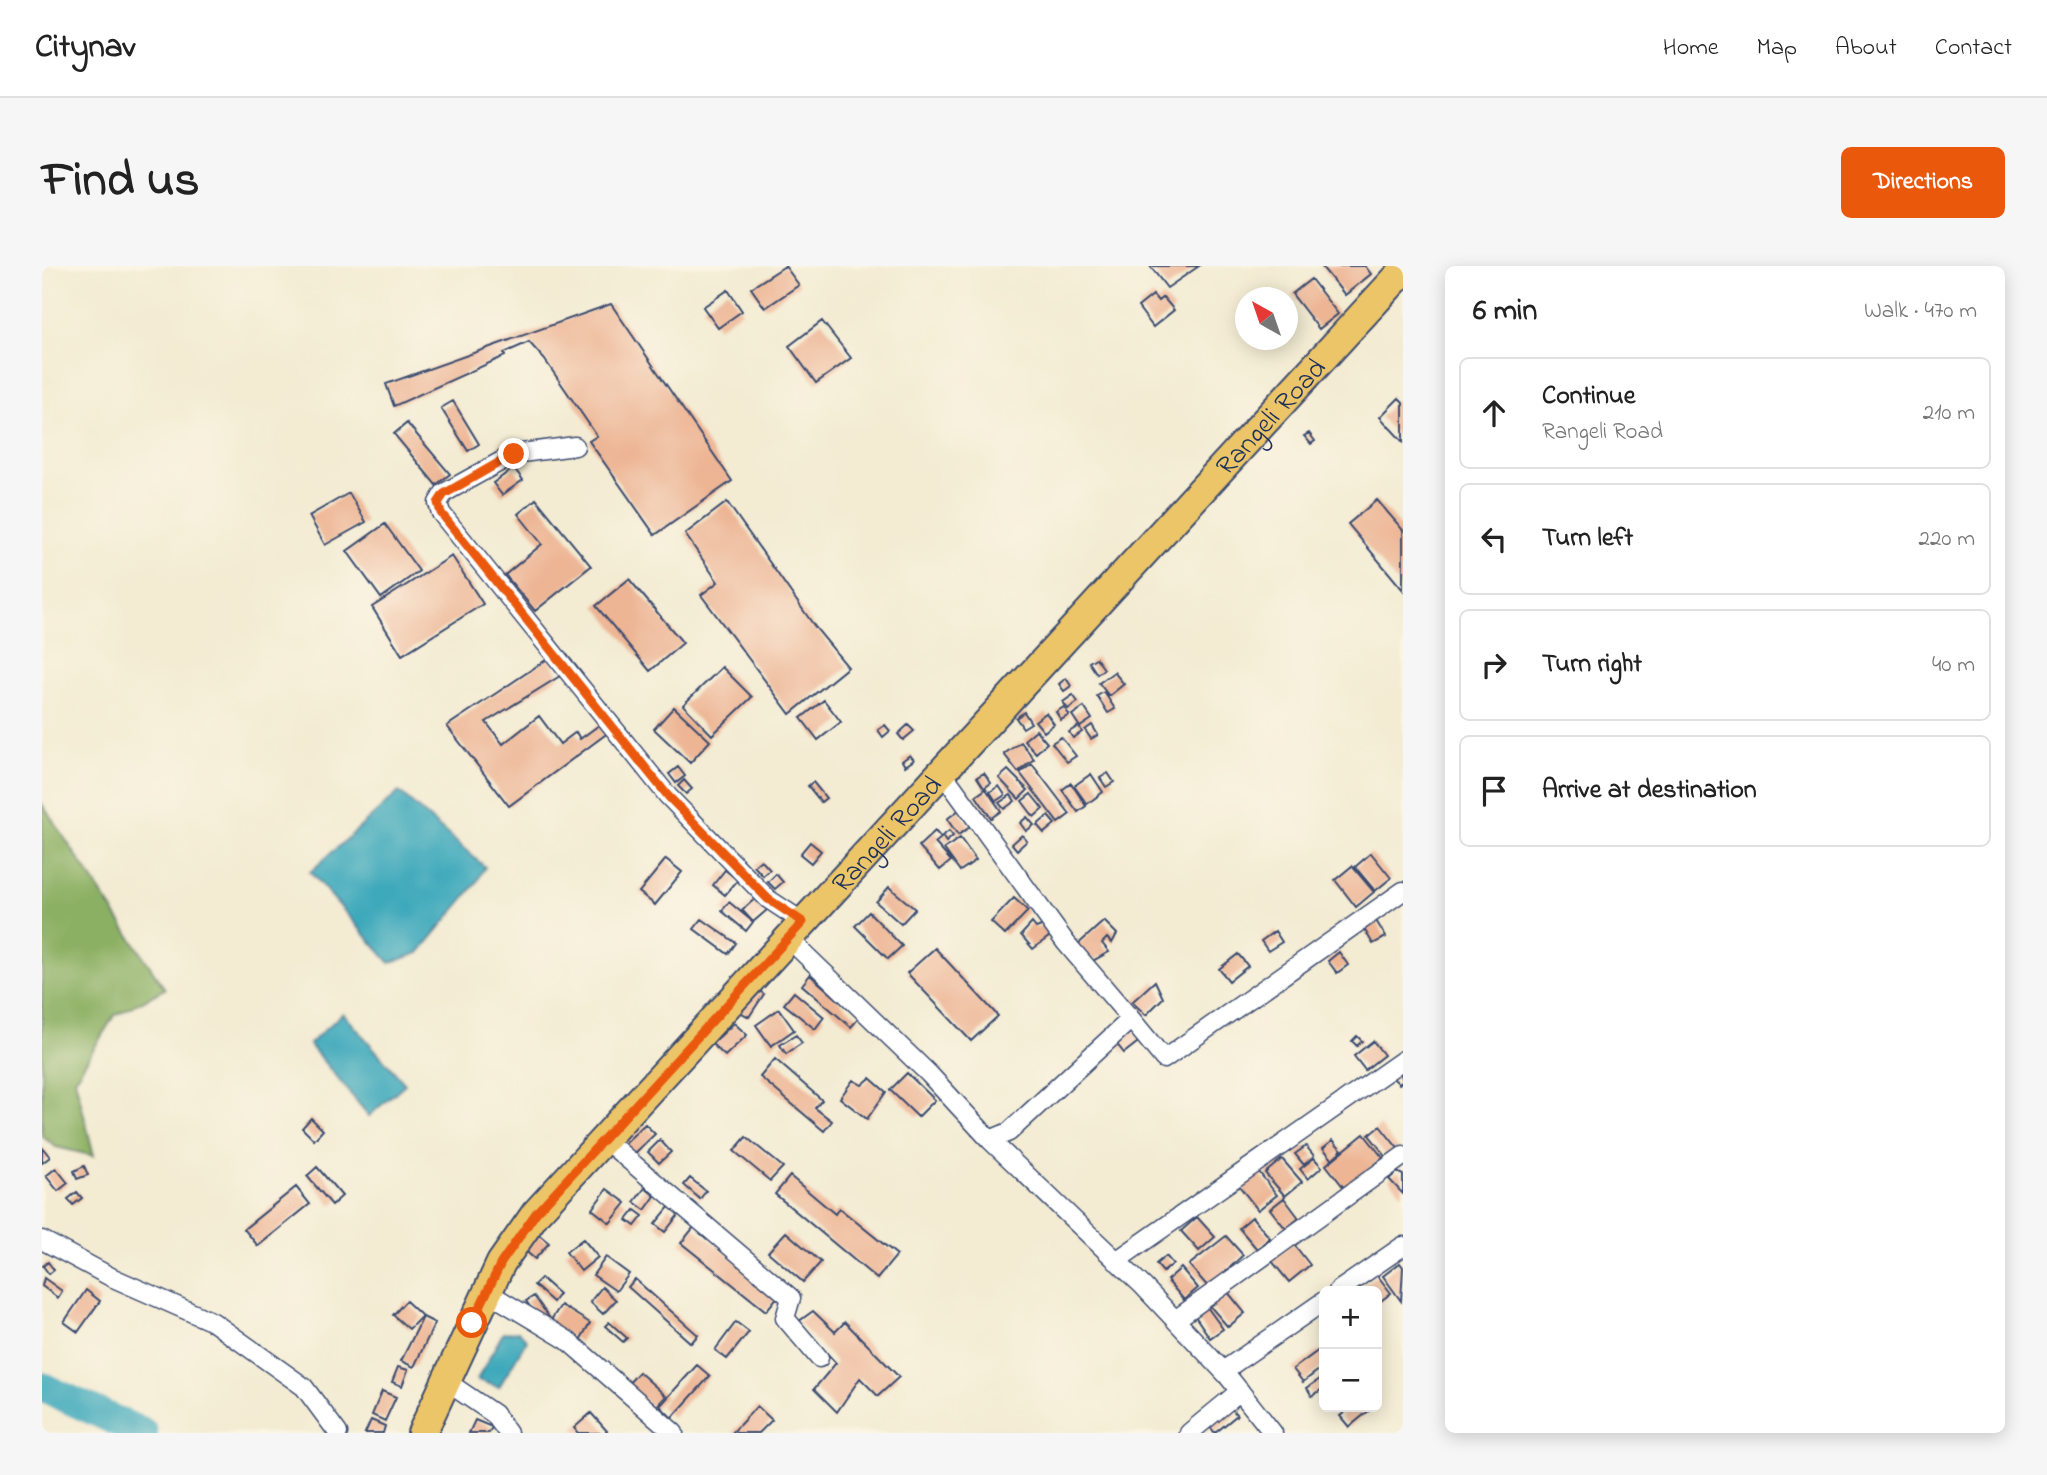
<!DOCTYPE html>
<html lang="en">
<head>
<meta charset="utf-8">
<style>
	:root { --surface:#fff; --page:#f6f6f6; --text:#222; --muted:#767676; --line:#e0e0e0; --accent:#ea580c }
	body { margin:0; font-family:"Indie Flower",sans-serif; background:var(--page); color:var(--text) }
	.controls { position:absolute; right:21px; bottom:21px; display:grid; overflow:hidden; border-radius:10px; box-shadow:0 4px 18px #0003 }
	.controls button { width:63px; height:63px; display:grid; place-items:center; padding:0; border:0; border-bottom:2px solid var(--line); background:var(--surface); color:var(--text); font:35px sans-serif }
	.compass { position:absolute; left:1193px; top:21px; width:63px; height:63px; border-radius:50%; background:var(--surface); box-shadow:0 4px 18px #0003; rotate:320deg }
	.stop { position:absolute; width:21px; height:21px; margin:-16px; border:5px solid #ea580c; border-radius:50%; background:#fff }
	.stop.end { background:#ea580c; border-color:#fff; box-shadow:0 2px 7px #0008 }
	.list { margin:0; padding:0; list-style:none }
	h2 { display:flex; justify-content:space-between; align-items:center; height:91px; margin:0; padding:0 28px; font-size:30px }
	h2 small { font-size:23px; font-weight:400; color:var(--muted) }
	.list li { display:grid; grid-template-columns:46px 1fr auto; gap:21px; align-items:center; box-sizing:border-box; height:112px; margin:0 14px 14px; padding:0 14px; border:2px solid var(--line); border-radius:10px }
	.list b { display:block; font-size:26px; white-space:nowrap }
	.list p { margin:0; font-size:23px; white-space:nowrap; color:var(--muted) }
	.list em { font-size:23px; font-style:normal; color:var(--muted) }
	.icon { flex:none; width:38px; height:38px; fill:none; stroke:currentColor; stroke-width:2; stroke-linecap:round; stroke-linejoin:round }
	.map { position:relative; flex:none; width:1361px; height:1167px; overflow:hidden; border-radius:10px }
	header { display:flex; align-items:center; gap:42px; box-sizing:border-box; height:98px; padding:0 35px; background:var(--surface); border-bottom:2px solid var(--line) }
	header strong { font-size:33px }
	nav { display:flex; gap:38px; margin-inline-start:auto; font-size:24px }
	.intro { display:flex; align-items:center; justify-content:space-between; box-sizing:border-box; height:168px; padding:0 42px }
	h1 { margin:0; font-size:49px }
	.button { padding:18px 32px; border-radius:10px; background:var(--accent); color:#fff; font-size:24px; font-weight:700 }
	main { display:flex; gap:42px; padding:0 42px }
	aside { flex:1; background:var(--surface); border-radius:10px; box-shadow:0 4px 18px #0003 }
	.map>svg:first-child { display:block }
	.forest { fill:#8cb064; stroke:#547061; stroke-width:2 }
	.water { fill:#3ca9bb; stroke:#2c6c8c; stroke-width:2 }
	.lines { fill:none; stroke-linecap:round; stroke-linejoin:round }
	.river { stroke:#3ca9bb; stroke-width:30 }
	.building { fill:#edb594 }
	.street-casing { stroke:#3b4b6f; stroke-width:21 }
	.primary-casing { stroke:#3b4b6f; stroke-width:32 }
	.street { stroke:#fff; stroke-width:18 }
	.primary { stroke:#edc569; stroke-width:28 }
	.route { stroke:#ea580c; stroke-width:9 }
	.labels { text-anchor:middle; stroke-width:5; stroke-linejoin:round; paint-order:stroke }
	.street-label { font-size:28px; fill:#1b2f5e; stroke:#fcf5e5 }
</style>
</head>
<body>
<header>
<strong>Citynav</strong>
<nav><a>Home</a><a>Map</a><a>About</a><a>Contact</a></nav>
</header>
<div class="intro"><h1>Find us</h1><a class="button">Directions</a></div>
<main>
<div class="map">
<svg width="1361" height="1167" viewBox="0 0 1361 1167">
	<rect width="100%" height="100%" fill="#fcf5e5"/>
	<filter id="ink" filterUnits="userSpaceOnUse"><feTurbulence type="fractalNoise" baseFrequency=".0143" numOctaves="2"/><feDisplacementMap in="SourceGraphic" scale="14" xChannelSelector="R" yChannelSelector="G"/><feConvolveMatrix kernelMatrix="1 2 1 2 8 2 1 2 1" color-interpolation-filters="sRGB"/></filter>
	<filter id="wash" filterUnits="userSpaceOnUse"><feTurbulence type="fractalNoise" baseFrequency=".00686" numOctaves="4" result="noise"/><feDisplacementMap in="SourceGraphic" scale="28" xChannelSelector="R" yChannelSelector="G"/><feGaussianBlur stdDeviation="1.57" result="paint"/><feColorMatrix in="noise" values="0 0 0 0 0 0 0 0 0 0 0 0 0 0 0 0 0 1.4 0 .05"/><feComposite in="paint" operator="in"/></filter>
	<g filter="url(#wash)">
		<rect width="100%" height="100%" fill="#f3ebd2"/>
		<!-- forest -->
		<path class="forest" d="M0,538L123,723L72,750L33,813L52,890L14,881L0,870Z"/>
		<!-- water -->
		<path class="water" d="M357,526L443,601L434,618L377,687L348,697L268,606Z
			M301,747L363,818L327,850L267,778Z
			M476,1065L485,1074L457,1121L435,1114L461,1067Z"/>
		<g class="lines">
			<!-- river -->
			<path class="river" d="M0,1121L101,1167"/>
		</g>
		<g id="blocks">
			<!-- building -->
			<path class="building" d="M743,0L757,19L723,42L709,22Z
				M1108,0H1157L1125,22Z
				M1279,0H1323L1329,8L1303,29Z
				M1269,13L1296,48L1277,63L1250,28Z
				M686,24L700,45L676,62L661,41Z
				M1111,29L1116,35L1121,31L1132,44L1111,61L1096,41Z
				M569,38L690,215L613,269L547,175L555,170L503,94L487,76L462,87L463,90L352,140L344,118Z
				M780,55L809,92L774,117L747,80Z
				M1357,132L1361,136V176L1338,151Z
				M411,135L437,178L426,185L399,142Z
				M365,157L408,208L394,219L352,168Z
				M1267,167L1273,175L1269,178L1262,170Z
				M472,202L481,214L460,229L451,217Z
				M307,227L324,256L283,279L267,250Z
				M494,233L549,300L493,345L463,309L500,278L476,248Z
				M1335,234L1361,264V324L1306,258Z
				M685,236L773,361L806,401L748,448L659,329L676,316L643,268Z
				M343,258L377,305L339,332L305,285Z
				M410,290L441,338L360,389L330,341Z
				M587,313L641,377L608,405L554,340Z
				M507,392L518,410L444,456L461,478L497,450L518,478L534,466L538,473L564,454L571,463L467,540L405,460Z
				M1054,392L1062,403L1055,408L1047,396Z
				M680,401L710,431L670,469L641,439Z
				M1072,406L1082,418L1067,430L1057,417Z
				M1024,412L1029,420L1022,425L1017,418Z
				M1062,426L1073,443L1066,447L1055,430Z
				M1031,429L1036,436L1026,443L1021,436Z
				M782,434L799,456L776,474L759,452Z
				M632,441L668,475L648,497L612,463Z
				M1022,441L1027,449L1019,454L1014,446Z
				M1042,441L1050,453L1038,461L1030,449Z
				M982,446L989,457L981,462L974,452Z
				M1004,447L1012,458L1002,466L993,455Z
				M843,459L848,465L841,471L836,464Z
				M866,459L872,465L861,474L856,468Z
				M1050,459L1056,469L1049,473L1043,464Z
				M1037,460L1040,466L1031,472L1027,466Z
				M994,464L1005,477L994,487L982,474Z
				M1019,471L1034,490L1025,496L1010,477Z
				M979,476L992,493L976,506L962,488Z
				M868,489L872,494L863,500L860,495Z
				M990,498L1028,548L1016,557L978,507Z
				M636,501L643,510L634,517L627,508Z
				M966,504L986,524L977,533L957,512Z
				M942,507L949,517L942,522L935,511Z
				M1066,507L1072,516L1064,521L1058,512Z
				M1049,508L1061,526L1045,538L1032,520Z
				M642,514L650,523L644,528L636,520Z
				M771,516L784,532L779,536L766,520Z
				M1029,517L1044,540L1036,546L1020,524Z
				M957,520L963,529L954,535L948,526Z
				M944,523L959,545L949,552L934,530Z
				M989,528L1001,543L992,551L980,535Z
				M969,529L973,535L962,543L957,537Z
				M917,544L928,561L916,569L905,553Z
				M1006,550L1013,558L1002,567L995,559Z
				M985,551L992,559L984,565L978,557Z
				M893,565L899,572L893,577L909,595L898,604L877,580Z
				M907,565L911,570L904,576L900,570Z
				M980,569L985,575L975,584L970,578Z
				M918,572L934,594L918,605L902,583Z
				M768,576L779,585L769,597L758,588Z
				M1329,587L1349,612L1333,625L1313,601Z
				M624,593L640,606L613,639L597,626Z
				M719,594L728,604L721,610L712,600Z
				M1310,600L1332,626L1314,641L1293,614Z
				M683,604L696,614L683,629L671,619Z
				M734,608L741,616L733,623L726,616Z
				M847,621L873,643L859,658L834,636Z
				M714,632L725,644L711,656L700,644Z
				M972,632L986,645L963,669L949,656Z
				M687,636L711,656L704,665L680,645Z
				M827,646L860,680L846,693L813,660Z
				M660,653L694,677L686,688L652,663Z
				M1333,653L1344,671L1331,678L1321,661Z
				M1062,655L1075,668L1070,677L1065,672L1060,677L1067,686L1047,697L1033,681Z
				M990,657L994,662L1002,659L1008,670L991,683L979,669Z
				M1233,665L1240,676L1226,685L1219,675Z
				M893,682L956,750L929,775L865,707Z
				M1297,686L1306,699L1295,707L1286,695Z
				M1196,688L1206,700L1187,715L1177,703Z
				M768,709L817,752L809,761L760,719Z
				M1113,715L1121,732L1104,749L1090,736Z
				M711,721L722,728L707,751L696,745Z
				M752,726L782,751L773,763L742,738Z
				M737,743L752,764L729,780L714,759Z
				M692,757L705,769L683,790L670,778Z
				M1086,761L1100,773L1082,787L1074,777Z
				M754,769L760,777L744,788L738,779Z
				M1315,770L1320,775L1315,780L1310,775Z
				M1331,775L1342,789L1323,804L1312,790Z
				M733,793L780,834L773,842L790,855L782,865L718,811Z
				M1358,805L1361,815L1357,818L1350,811Z
				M865,807L893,834L876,851L848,824Z
				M828,812L844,826L825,853L798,832L811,814L820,819Z
				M269,852L281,864L272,874L260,862Z
				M603,858L613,868L592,888L582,878Z
				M1338,860L1358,885L1346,893L1327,869Z
				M1322,868L1341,892L1303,923L1284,899Z
				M704,871L741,901L728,915L692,885Z
				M618,874L629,886L617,897L606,886Z
				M1291,874L1300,884L1290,893L1281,882Z
				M1264,880L1272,890L1262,899L1253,888Z
				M0,881L8,891L0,897Z
				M1272,892L1280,901L1266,913L1258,903Z
				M1240,893L1260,916L1243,930L1223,907Z
				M42,900L46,909L35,913L32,905Z
				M275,901L300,930L290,939L265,910Z
				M1213,901L1235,929L1216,944L1194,916Z
				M14,902L26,917L16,925L4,910Z
				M1355,906L1361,909V928L1347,913Z
				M748,910L793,948L797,942L855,989L835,1013L733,928Z
				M648,912L664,925L658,933L642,919Z
				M254,921L268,938L216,980L202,963Z
				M603,922L613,930L603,944L592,936Z
				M565,923L584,937L568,957L550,943Z
				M35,926L40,932L31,939L26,933Z
				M1242,932L1257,952L1244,963L1228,943Z
				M627,941L637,948L623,966L613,958Z
				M593,944L601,950L593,960L585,954Z
				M1155,951L1173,971L1157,985L1139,965Z
				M1210,951L1228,972L1215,983L1197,962Z
				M652,961L737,1029L724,1045L639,977Z
				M744,966L779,996L761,1016L726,986Z
				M495,967L507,977L493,993L481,983Z
				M1184,970L1201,989L1167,1022L1147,999Z
				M541,973L556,991L539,1005L524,986Z
				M1251,977L1268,999L1247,1016L1229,994Z
				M1124,990L1131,998L1121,1006L1114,998Z
				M564,991L587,1008L574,1025L551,1009Z
				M6,996L12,1004L7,1008L1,1000Z
				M1358,997L1361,1001L1359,1035L1341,1010Z
				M1139,1002L1156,1022L1142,1034L1125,1014Z
				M1335,1009L1349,1027L1335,1038V1025H1313Z
				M2,1012L20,1025L16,1032L0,1020Z
				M499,1012L517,1028L511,1036L492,1019Z
				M593,1013L656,1069L649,1077L586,1021Z
				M560,1021L574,1034L561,1048L548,1036Z
				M44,1024L58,1035L36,1066L22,1056Z
				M1185,1025L1203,1047L1186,1061L1167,1039Z
				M492,1030L509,1054L501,1059L484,1035Z
				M364,1035L380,1050L367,1063L351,1049Z
				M519,1039L548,1057L537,1076L507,1057Z
				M1165,1041L1181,1063L1168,1072L1153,1050Z
				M771,1045L793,1066L803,1056L857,1111L836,1130L818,1112L795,1146L772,1123L794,1097L756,1056Z
				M381,1051L393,1057L372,1101L359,1095Z
				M567,1056L585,1072L581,1076L563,1060Z
				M694,1056L707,1066L685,1093L673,1084Z
				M1277,1084L1282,1091V1100L1261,1116L1251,1103Z
				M655,1099L668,1110L630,1152L618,1140Z
				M356,1101L366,1104L360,1120L350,1116Z
				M597,1106L624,1130L612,1143L585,1119Z
				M1281,1111L1282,1122L1270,1130L1265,1122Z
				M340,1125L354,1131L343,1155L330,1149Z
				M715,1140L730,1154L717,1167H690Z
				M1310,1141L1329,1143L1307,1161L1298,1150Z
				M1189,1142L1195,1149L1173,1167L1167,1160Z
				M549,1147L565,1165L563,1167H536L532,1162Z
				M329,1154L343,1160L341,1167H323Z
				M433,1154L450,1161L447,1167H427Z"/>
		</g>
	</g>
	<g filter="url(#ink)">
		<use href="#blocks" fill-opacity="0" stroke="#3b4b6f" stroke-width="2"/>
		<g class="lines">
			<defs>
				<path id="street" d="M533,180L472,188L402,227L396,237L399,247L626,530L726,633L761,656
					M900,506L1024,677L1089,753
					M746,672L887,808L948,874L1101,1020L1185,1109L1231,1167
					M562,873L749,1032L743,1052L777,1092
					M948,874L967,866L1089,753L1122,793L1361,625
					M0,974L69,1011L171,1056L262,1121L296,1167
					M1074,995L1361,794
					M1296,1025L1361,980
					M445,1026L525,1074L632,1167
					M1133,1054L1361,890
					M1181,1105L1282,1035
					M405,1116L452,1148L466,1167
					M1147,1167L1198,1125"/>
				<g id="primary">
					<path id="s1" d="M380,1167L459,997L494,947L1361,5"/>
				</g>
			</defs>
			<!-- street casing -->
			<use href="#street" class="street-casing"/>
			<!-- primary casing -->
			<use href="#primary" class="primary-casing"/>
			<!-- street -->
			<use href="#street" class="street"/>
			<!-- primary -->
			<use href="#primary" class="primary"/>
		</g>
	</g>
	<g class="lines" filter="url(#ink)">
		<!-- route -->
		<path class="route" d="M430,1057L459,997L494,947L761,656L726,633L626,530L399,247L396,237L402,228L472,188"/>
	</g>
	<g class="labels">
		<!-- street labels -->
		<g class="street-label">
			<text dy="10" stroke="none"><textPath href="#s1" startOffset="1332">Rangeli Road</textPath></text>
			<text dy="10" stroke="none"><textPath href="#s1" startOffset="765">Rangeli Road</textPath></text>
		</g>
	</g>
</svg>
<div class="controls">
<button>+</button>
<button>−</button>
</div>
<svg class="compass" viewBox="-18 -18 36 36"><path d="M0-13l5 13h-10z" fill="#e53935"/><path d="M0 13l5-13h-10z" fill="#767676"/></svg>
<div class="stop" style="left:430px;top:1057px"></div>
<div class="stop end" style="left:472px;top:188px"></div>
</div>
<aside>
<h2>6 min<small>Walk · 470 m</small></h2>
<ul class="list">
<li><svg class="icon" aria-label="ahead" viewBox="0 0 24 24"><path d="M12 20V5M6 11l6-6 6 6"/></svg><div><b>Continue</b><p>Rangeli Road</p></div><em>210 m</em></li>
<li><svg class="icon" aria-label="left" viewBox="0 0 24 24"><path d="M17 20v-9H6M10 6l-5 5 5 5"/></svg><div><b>Turn left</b></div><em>220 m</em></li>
<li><svg class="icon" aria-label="right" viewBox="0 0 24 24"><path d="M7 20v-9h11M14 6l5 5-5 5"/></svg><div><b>Turn right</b></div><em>40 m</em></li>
<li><svg class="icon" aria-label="arrive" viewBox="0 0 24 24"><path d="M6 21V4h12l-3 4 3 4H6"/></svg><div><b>Arrive at destination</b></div></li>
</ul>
</aside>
</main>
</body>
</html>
